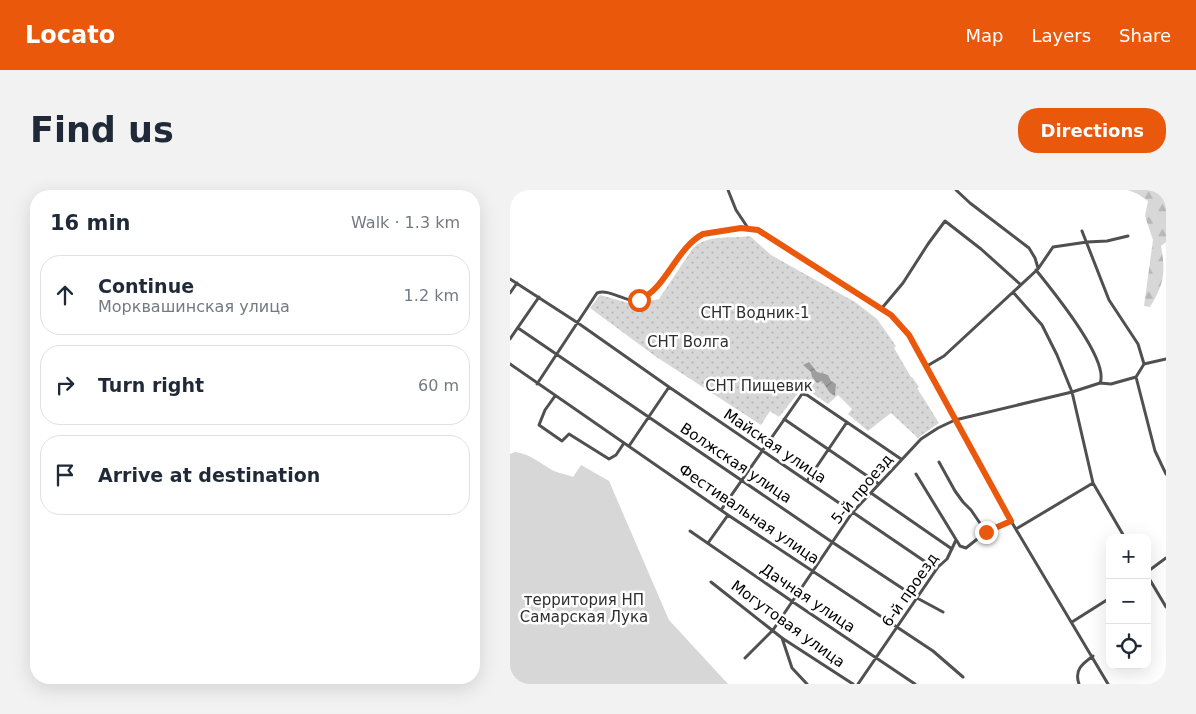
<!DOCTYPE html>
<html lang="en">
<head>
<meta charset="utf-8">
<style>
	:root { --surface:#fff; --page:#f2f2f3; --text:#1f2937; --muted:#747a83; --line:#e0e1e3; --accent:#ea580c }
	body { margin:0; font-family:"DejaVu Sans",sans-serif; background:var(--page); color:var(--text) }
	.controls { position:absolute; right:15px; bottom:15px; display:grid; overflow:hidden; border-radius:10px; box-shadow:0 5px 20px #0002 }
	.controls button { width:45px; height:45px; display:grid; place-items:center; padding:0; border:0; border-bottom:1px solid var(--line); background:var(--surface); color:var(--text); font:25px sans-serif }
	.stop { position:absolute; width:15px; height:15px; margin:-11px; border:4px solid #ea580c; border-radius:50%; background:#fff }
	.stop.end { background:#ea580c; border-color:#fff; box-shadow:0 1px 5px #0008 }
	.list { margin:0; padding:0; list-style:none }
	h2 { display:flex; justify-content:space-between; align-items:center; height:65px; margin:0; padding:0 20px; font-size:21px }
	h2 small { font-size:16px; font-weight:400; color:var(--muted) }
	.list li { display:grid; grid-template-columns:32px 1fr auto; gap:15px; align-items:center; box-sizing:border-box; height:80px; margin:0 10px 10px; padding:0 10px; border:1px solid var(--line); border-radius:20px }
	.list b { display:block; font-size:19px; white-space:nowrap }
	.list p { margin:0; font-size:16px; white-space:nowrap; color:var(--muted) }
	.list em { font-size:16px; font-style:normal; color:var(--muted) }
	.icon { flex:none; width:28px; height:28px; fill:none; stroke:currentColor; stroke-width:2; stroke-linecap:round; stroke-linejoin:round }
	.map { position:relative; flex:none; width:656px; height:494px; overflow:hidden; border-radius:20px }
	header { display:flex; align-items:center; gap:30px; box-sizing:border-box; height:70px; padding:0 25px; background:var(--accent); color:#fff }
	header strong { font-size:24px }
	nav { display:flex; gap:28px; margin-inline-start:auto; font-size:18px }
	.intro { display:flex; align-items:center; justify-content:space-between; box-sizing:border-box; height:120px; padding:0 30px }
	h1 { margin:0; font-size:35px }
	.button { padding:12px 22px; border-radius:20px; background:var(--accent); color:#fff; font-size:18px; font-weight:700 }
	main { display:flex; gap:30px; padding:0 30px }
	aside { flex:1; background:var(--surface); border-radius:20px; box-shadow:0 5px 20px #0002 }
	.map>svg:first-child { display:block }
	.grass { fill:url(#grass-dots) }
	.forest { fill:url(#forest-firs) }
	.park { fill:#d7d7d7 }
	.water { fill:url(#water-waves) }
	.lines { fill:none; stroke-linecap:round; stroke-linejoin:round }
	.street { stroke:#505050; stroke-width:3 }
	.route { stroke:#ea580c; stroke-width:6 }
	.labels { text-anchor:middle; stroke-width:5; stroke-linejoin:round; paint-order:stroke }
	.park-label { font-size:15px; fill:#2e2e2e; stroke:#fff }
	.street-label { font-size:15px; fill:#000; stroke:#fff }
</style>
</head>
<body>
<header>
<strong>Locato</strong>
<nav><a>Map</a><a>Layers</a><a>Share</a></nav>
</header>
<div class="intro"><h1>Find us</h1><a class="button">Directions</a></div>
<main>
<aside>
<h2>16 min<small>Walk · 1.3 km</small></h2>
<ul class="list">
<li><svg class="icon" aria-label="ahead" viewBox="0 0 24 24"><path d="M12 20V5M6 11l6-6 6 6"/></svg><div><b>Continue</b><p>Морквашинская улица</p></div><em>1.2 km</em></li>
<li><svg class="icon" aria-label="right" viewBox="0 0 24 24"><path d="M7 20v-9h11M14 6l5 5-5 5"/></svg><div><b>Turn right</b></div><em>60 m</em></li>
<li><svg class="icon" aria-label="arrive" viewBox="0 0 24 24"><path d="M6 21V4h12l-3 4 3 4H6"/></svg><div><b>Arrive at destination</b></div></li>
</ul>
</aside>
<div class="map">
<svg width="656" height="494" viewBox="0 0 656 494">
	<defs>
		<pattern id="grass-dots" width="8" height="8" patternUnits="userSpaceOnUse" patternTransform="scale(1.25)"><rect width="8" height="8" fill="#d7d7d7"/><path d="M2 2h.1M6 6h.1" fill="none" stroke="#b7b7b7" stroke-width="1.8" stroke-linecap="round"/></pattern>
		<pattern id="forest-firs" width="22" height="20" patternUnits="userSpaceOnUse" patternTransform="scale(1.25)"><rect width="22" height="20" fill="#d7d7d7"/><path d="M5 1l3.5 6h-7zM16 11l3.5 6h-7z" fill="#b7b7b7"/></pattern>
		<pattern id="water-waves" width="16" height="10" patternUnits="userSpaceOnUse" patternTransform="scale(1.25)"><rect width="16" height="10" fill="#9e9e9e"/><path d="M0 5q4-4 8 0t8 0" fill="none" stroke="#868686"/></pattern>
	</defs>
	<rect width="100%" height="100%" fill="#fff"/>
	<!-- grass -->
	<path class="grass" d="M240,46L261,65L345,112L367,129L386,156L384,158L401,187H402L409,197L407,198L429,233L408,248L381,223L358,241L338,224L342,219L328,205L318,214L293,197L269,227L260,221L251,235L145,166L80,118L90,105L122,114L149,109L183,58C198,44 221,49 240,46Z"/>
	<!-- forest -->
	<path class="forest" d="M618,0H656V52L651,56C656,83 654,94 640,117L634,116L643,50L635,26L638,11L628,4Z"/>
	<!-- park -->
	<path class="park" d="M5,262C23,265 29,273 44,281C50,284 57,284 63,287L71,275L99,291L159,430L218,494H0V264Z"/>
	<!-- water -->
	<path class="water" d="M299,172L307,182L318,185L321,191L326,194L325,206L320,203L312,191L307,193L302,187L301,182L293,175Z"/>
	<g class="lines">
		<!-- street -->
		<path class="street" d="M218,0L226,20L238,38
			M446,0L460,13L519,58L525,68L528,78
			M572,41L599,110L628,154L634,174
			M526,80C541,99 600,170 590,193
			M0,89L68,133L159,197L426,379
			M503,102L532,135L547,165L562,202L583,293L615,348
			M0,103L7,93
			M372,118L393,93L418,54L435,31L471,59L510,94
			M8,138L322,352L407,408L433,422
			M0,149L29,107
			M0,174L218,325L423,461L453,487
			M634,174L656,169
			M417,176L434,166L528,79L543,57L577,52L597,51L618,46
			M626,187L645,261L656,284
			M626,187L634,174
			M27,194L87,103C101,98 117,115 132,109C154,100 168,57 193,44L231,38L248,40L381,125L399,145L501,331L598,494
			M45,206L35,220L29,235L52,251L59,244L99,269L106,265L114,253
			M274,229L369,294
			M119,256L159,197
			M429,272L445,301L453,312L461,320L476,342
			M406,284L450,356L456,358L476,342L501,331
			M297,291L337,232
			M361,303L442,359
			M211,320L292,204L297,205L391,269
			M506,339L583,293
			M180,341L283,412L405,494
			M198,353L218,325
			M637,382L656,368
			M637,385L656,417
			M201,392L272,448L343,494
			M562,432L600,408
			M272,448L282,478L297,494
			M235,468L263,440L342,323L411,249L428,238L445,230L562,202L590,193L601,194L626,187
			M348,494L428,377L437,369L446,350
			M569,494C564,480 572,474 583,466"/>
	</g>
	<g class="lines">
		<!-- route -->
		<path class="route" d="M129,110C156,99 166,58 193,44L231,38L248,40L381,125L399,145L501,331L476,342"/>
	</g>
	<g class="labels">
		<!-- park labels -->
		<g class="park-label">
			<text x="245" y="128">СНТ Водник-1</text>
			<text x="178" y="157">СНТ Волга</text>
			<text x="249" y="201">СНТ Пищевик</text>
			<text x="74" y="415">территория НП<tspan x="74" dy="17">Самарская Лука</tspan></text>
		</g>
		<!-- street labels -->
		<g class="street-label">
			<text transform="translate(265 256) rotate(34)" y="5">Майская улица</text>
			<text transform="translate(226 273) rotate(34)" y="5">Волжская улица</text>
			<text transform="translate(352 299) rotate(-50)" y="5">5-й проезд</text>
			<text transform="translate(239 324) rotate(34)" y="5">Фестивальная улица</text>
			<text transform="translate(400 400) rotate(-55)" y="5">6-й проезд</text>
			<text transform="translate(298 408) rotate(34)" y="5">Дачная улица</text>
			<text transform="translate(278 434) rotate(36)" y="5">Могутовая улица</text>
		</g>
	</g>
</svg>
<div class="controls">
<button>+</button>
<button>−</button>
<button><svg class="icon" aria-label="locate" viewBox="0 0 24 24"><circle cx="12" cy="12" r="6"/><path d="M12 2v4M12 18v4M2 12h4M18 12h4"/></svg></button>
</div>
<div class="stop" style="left:129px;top:110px"></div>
<div class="stop end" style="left:476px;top:342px"></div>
</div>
</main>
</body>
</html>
